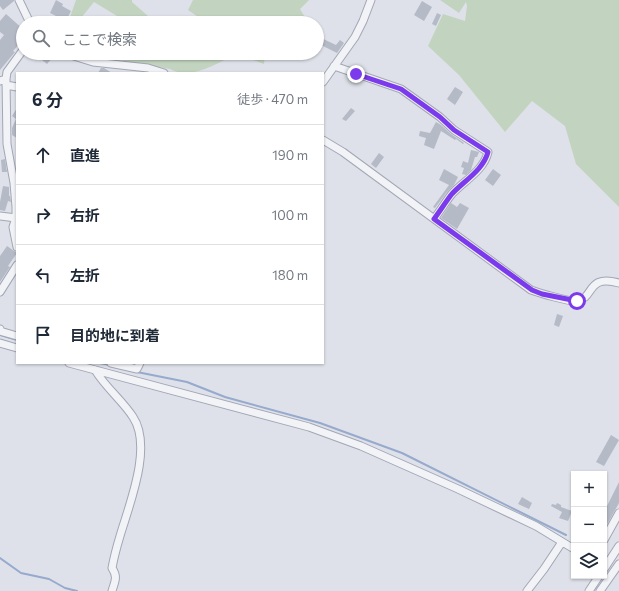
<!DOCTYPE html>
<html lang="ja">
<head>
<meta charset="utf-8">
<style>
	:root { --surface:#fff; --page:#f6f6f7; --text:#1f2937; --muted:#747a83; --line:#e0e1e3 }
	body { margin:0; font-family:Commissioner,"Noto Sans JP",sans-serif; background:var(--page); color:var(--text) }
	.controls { position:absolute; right:12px; bottom:12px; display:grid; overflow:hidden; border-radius:0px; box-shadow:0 1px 3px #0004 }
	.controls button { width:36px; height:36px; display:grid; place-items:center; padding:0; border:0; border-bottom:1px solid var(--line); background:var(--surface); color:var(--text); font:20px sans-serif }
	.stop { position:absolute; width:12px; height:12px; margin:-9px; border:3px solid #7c3aed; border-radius:50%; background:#fff }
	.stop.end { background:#7c3aed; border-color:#fff; box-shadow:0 1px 4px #0008 }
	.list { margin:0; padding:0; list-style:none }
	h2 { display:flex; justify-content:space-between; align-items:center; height:52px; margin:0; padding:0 16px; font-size:17px }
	h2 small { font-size:13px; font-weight:400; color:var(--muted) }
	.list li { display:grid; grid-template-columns:26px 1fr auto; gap:12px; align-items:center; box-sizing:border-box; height:60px; padding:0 16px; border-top:1px solid var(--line) }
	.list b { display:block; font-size:15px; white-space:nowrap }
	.list em { font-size:13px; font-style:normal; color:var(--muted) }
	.icon { flex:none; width:22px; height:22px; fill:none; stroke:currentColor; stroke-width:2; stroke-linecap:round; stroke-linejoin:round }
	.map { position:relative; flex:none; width:619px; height:591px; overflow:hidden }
	.search { position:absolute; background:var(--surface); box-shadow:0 1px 3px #0004; left:16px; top:16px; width:308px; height:44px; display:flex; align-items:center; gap:10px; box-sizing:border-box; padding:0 14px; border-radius:22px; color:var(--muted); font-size:15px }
	.panel { position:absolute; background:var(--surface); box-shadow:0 1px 3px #0004; left:16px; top:72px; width:308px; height:292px; border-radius:0px }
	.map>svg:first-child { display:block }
	.green { fill:#c2d4bf }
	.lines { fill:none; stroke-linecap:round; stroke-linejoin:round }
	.stream { stroke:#96aacd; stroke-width:2 }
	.building { fill:#b5bac7 }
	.minor-casing { stroke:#a3a7b4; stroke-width:9 }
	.minor { stroke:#f1f3f7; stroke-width:7 }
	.route { stroke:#7c3aed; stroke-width:5 }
</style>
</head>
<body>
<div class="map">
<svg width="619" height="591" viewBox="0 0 619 591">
	<rect width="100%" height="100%" fill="#dee1e9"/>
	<!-- green -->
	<path class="green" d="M76,0H132V2L148,16L145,23H115L117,16L94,2L77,23H68Z
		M193,0H309L300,9L306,19L303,23H195L201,19L188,10Z
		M440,0H619V207L576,164L565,126L532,101L505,132L459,75L428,46L443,14L465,21L467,6L466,2L459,13Z
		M105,53H265L264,64L237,54C217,63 191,81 170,69L103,57Z"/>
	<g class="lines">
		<!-- stream -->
		<path class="stream" d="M0,335L17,340
			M100,363L110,365
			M137,372L187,382L225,397L320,423L402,453L566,535
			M0,558L21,573L49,579L65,588L77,591"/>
	</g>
	<!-- building -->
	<path class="building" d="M0,0H14V1L3,10L0,6Z
		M56,0L63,4L62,6L71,11L65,23H53L56,16L50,13Z
		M422,1L432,7L424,21L414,15Z
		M437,13L441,15L436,26L432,24Z
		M6,14L23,29V40L13,51L15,52L0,70V40L4,35L0,32V21Z
		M317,36L336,45L340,40L344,43L337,53L317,43Z
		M47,54L52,58L47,64L42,60Z
		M101,68H104L112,73H98Z
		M455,87L463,92L455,105L447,99Z
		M17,108V138L12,135V128L16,119L12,116Z
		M351,108L355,111L346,121L342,119Z
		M436,122L441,125L451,134L464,143L463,144L456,139L455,140L441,131L434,149L424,145L426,138L419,136L420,131L430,133Z
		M471,150L479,152L477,157H475L471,170L466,175L462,174L464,168L461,167L463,161L468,163Z
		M379,153L384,157L376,168L371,164Z
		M5,159L7,172H2L1,160Z
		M444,169L458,177L454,185L447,192L435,208L433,207L449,185L439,180Z
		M493,169L501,175L493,186L485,180Z
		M3,186L9,187V196H10L11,202L8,201L5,211L0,210V202Z
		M451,203L457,207L460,203L469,208L457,229L441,218Z
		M7,246L17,253L8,266L10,267L0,282V256Z
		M557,314L563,316L559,327L554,325Z
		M611,435L619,440L604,466L596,462Z
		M619,482V503L604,530V512Z
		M522,497L532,503L529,509L518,504Z
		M557,503L561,505V507L572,511L568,521L559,518L562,512L551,506L552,504L556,505Z"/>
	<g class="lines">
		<defs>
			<path id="minor" d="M19,0L30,23
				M64,53L93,62L148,68L164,73
				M334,66L401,89L440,117L454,130L488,152C484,171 462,182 451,195C445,203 440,211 434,219
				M6,79L7,72L23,50
				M0,81L6,79L7,144L14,183L16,207V218L13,227L17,247
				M323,82L355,37L363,21L371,0
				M6,85L17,87
				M323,140L343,152L531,290C539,293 570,302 577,301C595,298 586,274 619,283
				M0,216L16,218
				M0,292L17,265
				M0,329V331L17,336
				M0,343L17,348
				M69,363L309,427L361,446L458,489L536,526L574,549
				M111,363L137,369L140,363
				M95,370C106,388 122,400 133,417C153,447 129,505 120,536C117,546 114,557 112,568C118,577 115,581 112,591
				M604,540L619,513
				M604,569L619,546
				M527,591L544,569L562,542
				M589,591L599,576
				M600,591L619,564"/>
		</defs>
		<!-- minor casing -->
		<use href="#minor" class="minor-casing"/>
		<!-- minor -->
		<use href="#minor" class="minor"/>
	</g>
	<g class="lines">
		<!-- route -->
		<path class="route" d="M356,74L401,89L440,117L454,130L488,152C483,171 462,182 451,195C445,203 440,211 434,219L532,290L542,294L577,301"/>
	</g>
</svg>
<div class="controls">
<button>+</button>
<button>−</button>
<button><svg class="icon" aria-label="layers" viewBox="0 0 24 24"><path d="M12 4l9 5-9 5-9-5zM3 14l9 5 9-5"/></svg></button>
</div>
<div class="stop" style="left:577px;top:301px"></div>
<div class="stop end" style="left:356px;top:74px"></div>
<div class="search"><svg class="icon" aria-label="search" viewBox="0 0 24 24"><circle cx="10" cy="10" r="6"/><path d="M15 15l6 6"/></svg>ここで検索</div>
<section class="panel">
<h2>6 分<small>徒歩 · 470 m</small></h2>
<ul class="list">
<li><svg class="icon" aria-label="ahead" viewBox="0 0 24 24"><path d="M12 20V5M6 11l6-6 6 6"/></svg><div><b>直進</b></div><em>190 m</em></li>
<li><svg class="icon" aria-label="right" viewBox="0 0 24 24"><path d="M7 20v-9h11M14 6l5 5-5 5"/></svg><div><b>右折</b></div><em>100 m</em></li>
<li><svg class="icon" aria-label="left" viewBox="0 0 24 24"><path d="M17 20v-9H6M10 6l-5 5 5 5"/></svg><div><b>左折</b></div><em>180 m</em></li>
<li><svg class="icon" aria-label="arrive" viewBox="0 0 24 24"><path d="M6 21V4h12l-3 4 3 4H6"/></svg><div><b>目的地に到着</b></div></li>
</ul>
</section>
</div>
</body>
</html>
